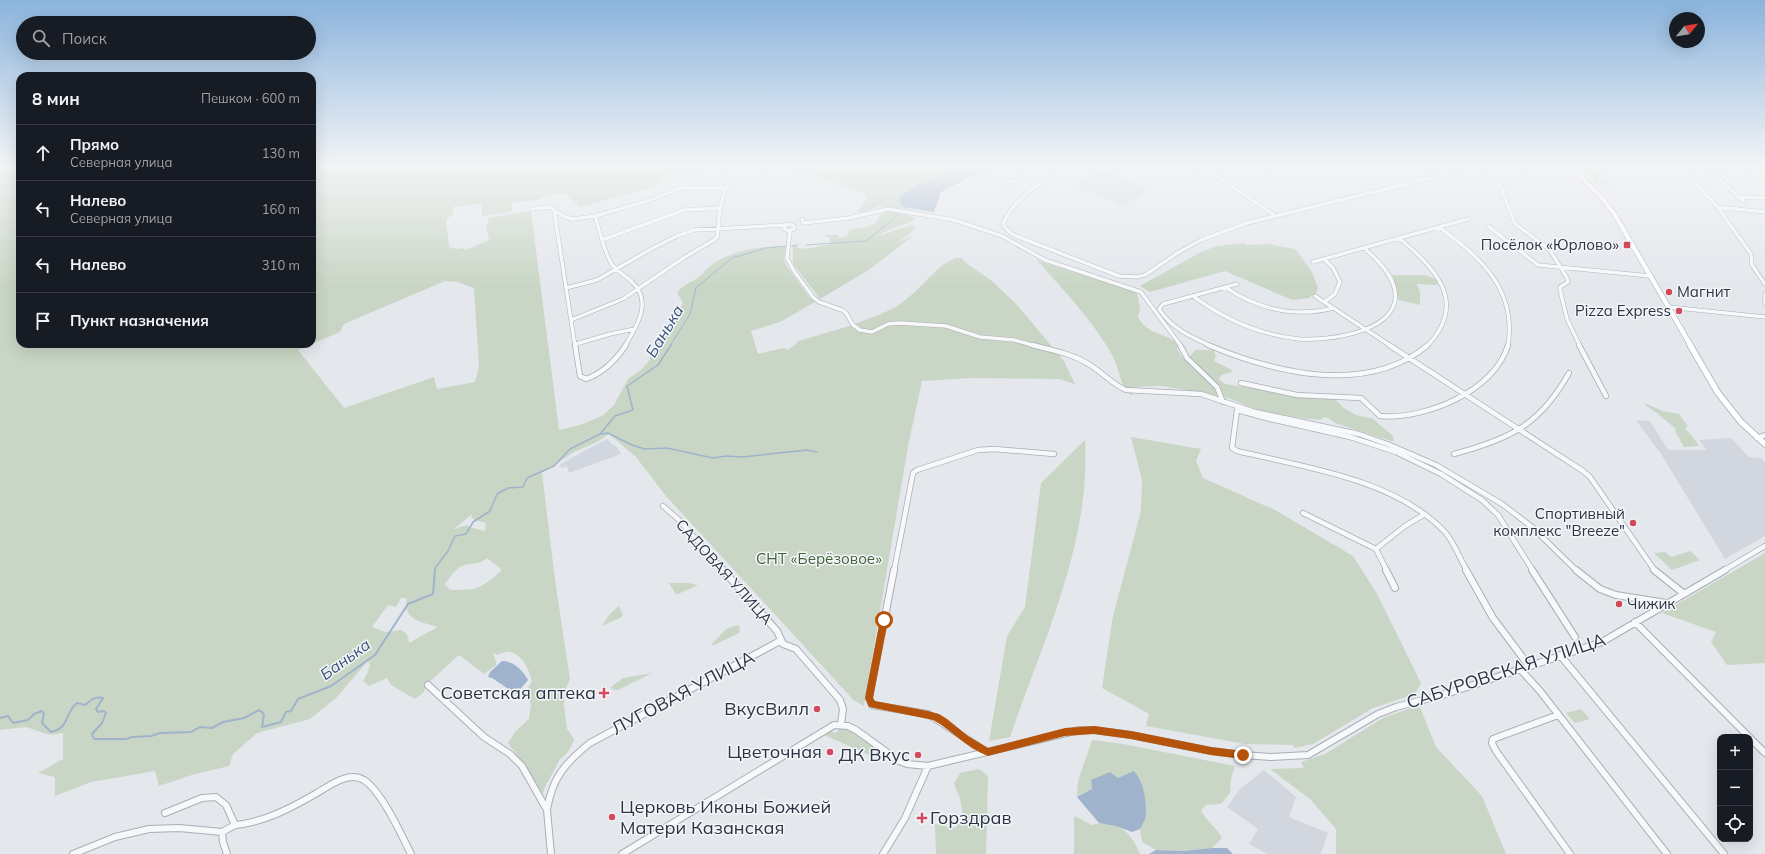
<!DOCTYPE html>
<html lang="ru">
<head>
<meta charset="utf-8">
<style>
	:root { --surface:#171b24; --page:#20242c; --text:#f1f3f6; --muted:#9ea1a6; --line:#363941 }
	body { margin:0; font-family:Mulish,sans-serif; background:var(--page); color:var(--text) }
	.controls { position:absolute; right:12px; bottom:12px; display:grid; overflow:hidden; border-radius:8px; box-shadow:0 4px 16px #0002 }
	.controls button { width:36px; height:36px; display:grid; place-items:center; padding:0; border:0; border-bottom:1px solid var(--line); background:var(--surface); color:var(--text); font:20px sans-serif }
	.compass { position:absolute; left:1669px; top:12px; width:36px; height:36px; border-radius:50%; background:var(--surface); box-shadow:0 4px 16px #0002; rotate:60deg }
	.stop { position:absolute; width:12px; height:12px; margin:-9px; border:3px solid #b45309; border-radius:50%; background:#fff }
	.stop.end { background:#b45309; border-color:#fff; box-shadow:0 1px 4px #0008 }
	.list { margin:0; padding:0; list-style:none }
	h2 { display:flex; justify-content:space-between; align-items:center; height:52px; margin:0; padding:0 16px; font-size:17px }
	h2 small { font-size:13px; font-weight:400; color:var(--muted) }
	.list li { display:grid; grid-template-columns:26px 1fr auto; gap:12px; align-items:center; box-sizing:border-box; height:56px; padding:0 16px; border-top:1px solid var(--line) }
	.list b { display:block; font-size:15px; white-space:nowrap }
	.list p { margin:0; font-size:13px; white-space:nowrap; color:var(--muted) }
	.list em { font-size:13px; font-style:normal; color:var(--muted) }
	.icon { flex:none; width:22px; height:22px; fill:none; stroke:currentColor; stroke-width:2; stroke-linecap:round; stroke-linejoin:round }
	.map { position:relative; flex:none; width:1765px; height:854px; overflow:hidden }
	.search { position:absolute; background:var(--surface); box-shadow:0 4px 16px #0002; left:16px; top:16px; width:300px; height:44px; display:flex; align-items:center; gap:10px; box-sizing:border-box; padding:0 14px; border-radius:22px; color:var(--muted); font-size:15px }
	.panel { position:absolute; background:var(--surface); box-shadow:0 4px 16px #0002; left:16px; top:72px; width:300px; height:276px; border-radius:12px }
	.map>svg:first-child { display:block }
	.built { fill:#d2d6de }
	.green { fill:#c9d6c5; fill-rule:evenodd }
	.water { fill:#9fb4cc }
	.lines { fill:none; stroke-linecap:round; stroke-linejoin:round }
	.stream-far2 { stroke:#9fb4cc; stroke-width:1 }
	.stream-far1 { stroke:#9fb4cc; stroke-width:1.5 }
	.stream { stroke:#9fb4cc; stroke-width:2 }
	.minor-far2-casing { stroke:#a9aeb7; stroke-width:4.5 }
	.minor-far1-casing { stroke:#a9aeb7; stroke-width:6 }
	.minor-casing { stroke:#a9aeb7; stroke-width:8 }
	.major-far1-casing { stroke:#a3abb8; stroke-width:5.5 }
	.major-casing { stroke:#a3abb8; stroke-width:7 }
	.minor-far2 { stroke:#f7f8fa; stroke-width:3.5 }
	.minor-far1 { stroke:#f7f8fa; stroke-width:4.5 }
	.minor { stroke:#f7f8fa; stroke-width:6 }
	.major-far1 { stroke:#fff; stroke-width:4.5 }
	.major { stroke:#fff; stroke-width:5.5 }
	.route { fill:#b45309 }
	.poi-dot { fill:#d1495b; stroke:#f4f6f9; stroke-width:1.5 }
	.labels { text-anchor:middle; stroke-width:3; stroke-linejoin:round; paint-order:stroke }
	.poi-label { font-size:15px; fill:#2b3445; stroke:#f4f6f9; text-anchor:end }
	.park-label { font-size:15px; fill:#3f6138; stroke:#f4f6f9 }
	.street-label { font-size:15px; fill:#2b3445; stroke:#f4f6f9 }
	.water-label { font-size:16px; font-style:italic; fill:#34527a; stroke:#f4f6f9 }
	.near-street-label { font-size:18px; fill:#2b3445; stroke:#f4f6f9 }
	.near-poi-label { font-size:18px; fill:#2b3445; stroke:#f4f6f9; text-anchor:end }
</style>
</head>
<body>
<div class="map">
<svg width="1765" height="854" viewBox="0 0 1765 854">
	<rect width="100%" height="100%" fill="#e4e7ec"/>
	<!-- built -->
	<path class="built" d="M1100,169L1148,189L1123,206L1075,186Z
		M1636,420L1650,421L1668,450H1707L1699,440L1731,438L1749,457L1761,458L1765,463V536L1725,559L1661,454Z
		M607,439L614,446H616L621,454L569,473L567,466L561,468L560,465L564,462Z
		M1264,770L1296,797L1289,817L1328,833L1321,854H1267L1249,844L1258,829L1227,807L1240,789Z"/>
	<!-- green -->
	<path class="green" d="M0,167H20V344H312V167H676L654,187L580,207L565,193H557L536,200L512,203V211L482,216L481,204L452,207L453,215L446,219L449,247L457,249L463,248L466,250L489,240L486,226L489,218L531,211L559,430L580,425L602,416L614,405L628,379L641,370L649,361L653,351L683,303L677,293C682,285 691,283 699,277C703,274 706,269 710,266C735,249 757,247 786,246L784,258L786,265L809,297L815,302L780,322L751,331L758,354L783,348L788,350L799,341L849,326L879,315L898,306L915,292L941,266L955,258H962L966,263L992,281L1017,305L1064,361L1075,384L1059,379L970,378L922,381L908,446L864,706L853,700L848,694L666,496L636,457L609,434L597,442L574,452L542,473L555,580L570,679L564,693V705L567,729L574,739C571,748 568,754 560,759L544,789L542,796L527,768L508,743L515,732L529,719L531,704L525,693L532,681C529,670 523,654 509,652C505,651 500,654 497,655L493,653L496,662V665L484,674L459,655L428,683L423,693L415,699L391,685L387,678L369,686L363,681L368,672L370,665L368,661L337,697L310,719L257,733L233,754L229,766L192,775L159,786L155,771L91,782L55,796V777L38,773L63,759V733L50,735L26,727L0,730ZM445,281L457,282L474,288L479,367L475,382L437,389L434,377L344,408L298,350L340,332L344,324ZM472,514L471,517L475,520L486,523L485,531L469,527L467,525L454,529ZM487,558L502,570C481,589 478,590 450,590L445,584C449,578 454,571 460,567C470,561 479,566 487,558ZM401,598H407C402,621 423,622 438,627L419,637L409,643L407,634L401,630L385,632L372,627L388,605L396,607Z
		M792,167H952L942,176L923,182L900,197L902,207L900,209L878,206L866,212H857L868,196Z
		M1583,167H1597L1604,175L1599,176L1598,178L1611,183V187L1593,183L1594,179Z
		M888,211L905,214L917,218C906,226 888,227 879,236L911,225L917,227L900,241L913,236L870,269L820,299L793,264V245C803,253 819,245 831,244L830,239L825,235H838L839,238L847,236L849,230C856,227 865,228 872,225C880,221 876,214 888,211Z
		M1244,243L1246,245L1268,244L1295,249L1312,272L1318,288L1316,293L1309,298L1292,300L1225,271L1150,292L1140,286L1201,252L1217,246Z
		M1036,259L1042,262L1133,290L1137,293L1140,309L1138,317C1149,337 1164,331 1178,344L1177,349L1182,357L1188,359L1195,350H1213L1216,355L1214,361L1230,369L1233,372L1221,375L1219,379L1225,384L1310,397L1335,399L1344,408L1356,415L1373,419L1393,436L1394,441H1391L1335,423L1328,418L1324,417L1321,420C1299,418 1274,414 1253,408C1243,404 1222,394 1213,395L1162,386L1134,387L1132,396C1119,385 1120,370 1112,355C1093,320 1062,289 1036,259Z
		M1392,275H1425L1436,279L1438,285L1417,284L1420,292V305L1399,300Z
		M1644,403L1663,411L1679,414L1688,426L1685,428L1699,445L1697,446L1684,447L1675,431L1676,429L1657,413L1645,405Z
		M1131,437L1201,449L1196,461L1203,478L1275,510L1353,556L1376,592L1421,683L1415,694L1373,708L1313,744L1295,748L1293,745L1245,744L1146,726L1149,714L1102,688L1113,616L1141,511L1142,480Z
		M1085,440C1091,543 1043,641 1010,737L989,741L1007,636L1025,607L1041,483Z
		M1690,551L1700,560L1672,570L1654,553L1665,552L1671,557Z
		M1765,553V663L1727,665L1711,642L1716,632L1662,613Z
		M669,583H688L698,585L678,594L675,593Z
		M619,606L623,615L622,617L602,626L609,615Z
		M738,625L740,628L739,633L714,645H711L726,629Z
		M652,673L618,690L612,689L611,687L623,678Z
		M1419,705L1436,747L1482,796L1506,854H1336V829L1310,799L1270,769L1304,768L1301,762L1325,754L1383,718Z
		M1581,709L1590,719L1575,723L1566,713Z
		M840,728C854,727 868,741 877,750L876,755L874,757L824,735L830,731L836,733Z
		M1092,740L1123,744L1235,766L1231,779L1230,793L1221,804L1206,805L1201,810C1206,822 1217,827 1222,838L1212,848L1184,851L1156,850L1142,842L1140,829L1146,815L1144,803L1118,778L1091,780L1092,789L1077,797L1078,781Z
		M979,769L988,776L986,854H936L935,824L952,828L956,827L963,817L960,798L954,784L960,773Z
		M1074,816L1092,825C1116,817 1132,833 1140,854H1074Z"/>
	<!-- water -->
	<path class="water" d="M952,167H979L976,174L941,192L934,212L902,207L899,197L923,182L942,176Z
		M502,661C514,661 523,671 528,680L516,694L492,678L488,677L490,672Z
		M1134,771C1144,782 1146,799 1146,814C1146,819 1142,825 1140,829L1132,832L1116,826L1099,823L1077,797L1092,789L1091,780L1110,772L1118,778Z
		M1212,848H1227L1233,854H1149L1156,850L1184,851Z"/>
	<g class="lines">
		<!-- stream-far2 -->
		<path class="stream-far2" d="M806,245L866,241L908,207
			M792,246L798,245
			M670,346L690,314L696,288L732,258L766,248L788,246"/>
		<!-- stream-far1 -->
		<path class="stream-far1" d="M601,434L608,433L632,445L645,449L667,448L713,458L726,456L742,457L807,450L817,452
			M435,571V568L448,551L455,536L466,534L473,522L490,511L497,494L508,488L523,487L527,478L554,466L570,449L600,434L615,416L633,410L627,386L658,365L671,345"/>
		<!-- stream -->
		<path class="stream" d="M0,718L8,716L13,723L28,720L34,714L42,711L44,714L42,723L51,732C70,728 65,712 77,703L85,705C91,700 95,696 103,698L96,709L98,712L104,711L106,713L102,723L92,734L94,739H126L132,737L151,736L160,733L191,732L200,727L212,728L223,722L244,718L259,710L264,714L262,727L281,722L286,712L291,711L298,699L331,686L375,655L408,604L433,594L435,570"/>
		<defs>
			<path id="minor-far2" d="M996,167L992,172C1000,191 1023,181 1030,167
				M1073,167C1065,175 1055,177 1045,182C1028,189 1010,207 1003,224C1006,230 1010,233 1016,236L1119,276L1137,277L1145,275L1179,252L1201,240L1247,223L1447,174L1462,167
				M1200,167L1224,181L1274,215
				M1486,167L1501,188L1515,224L1550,250L1567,278L1568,282L1560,287V290L1567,319L1580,346
				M1678,167L1716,205L1751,254L1752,265L1765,284
				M1707,167L1743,201
				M1721,167L1765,173
				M680,188L697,167
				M1739,197L1765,198
				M1717,207L1765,212
				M532,209L549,207L565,217L573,219L595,216L651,200L680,188H725
				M554,210L575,346
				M595,216C600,231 603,249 611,263C616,271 625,275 632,282C653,301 637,326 625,346
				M802,219L803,223L849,218L888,209L954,220L1002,236L1045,260L1141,292L1181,346
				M790,224L794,226V229L789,231L784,229L785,226Z
				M1488,226L1538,265L1650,276
				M1439,227C1481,258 1517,289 1508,346
				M790,231L787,258L794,271L813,297L819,302L842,310L846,313L853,325L860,330L872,332L888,324L899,323L946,326L980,337L1014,340L1036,346
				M1399,238C1435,268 1469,302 1427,346
				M602,240L684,210L720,208
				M1324,259L1333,268L1340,282L1335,294L1324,302
				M1313,262L1468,219
				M1225,287C1259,310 1294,318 1334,308
				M566,288L597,280L653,248L677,236L694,230L786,225
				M1765,294V304
				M1193,296C1224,319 1260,335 1299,339C1325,341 1388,334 1395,301C1399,280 1378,260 1364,248
				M1315,296L1391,346
				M1668,307L1765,317
				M571,320L623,299L685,257L714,240L717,237L720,208L732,167
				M576,344L610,334L635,329
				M1211,346C1191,337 1171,328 1159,309L1163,304L1237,284"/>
			<path id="minor-far1" d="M575,345L580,376L586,379C603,373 616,360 626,345
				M1032,345C1052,350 1073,354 1090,365C1103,373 1112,384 1126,390L1201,394L1255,412L1359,434L1390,445L1436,465L1502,504L1532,527L1577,571
				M1180,345L1187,358L1217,387L1223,402
				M1208,345C1275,373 1367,396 1428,345
				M1389,345L1583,471L1590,477L1655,571
				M1579,345L1606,396
				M1241,383L1297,395L1361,398L1380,416C1425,420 1495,391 1508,345
				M1757,438L1765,435
				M1454,454C1510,439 1540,425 1569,373
				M663,506L678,519L724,571
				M1303,513L1376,549
				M894,571L913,473L917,470L978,450L994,449L1054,454
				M1387,571L1376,549L1405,526L1425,514
				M1467,571C1460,559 1453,540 1444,531C1394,479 1304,467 1237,451L1232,448L1237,410L1270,419L1350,437L1396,452L1441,474L1482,500L1498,515L1533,571
				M1723,571L1765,546"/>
			<path id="minor" d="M723,570L777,631L783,644L796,649L840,700L843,709L841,724
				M894,570L869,698L872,705L928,714L987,752
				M1386,570L1395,588
				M1466,570L1493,618L1529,666
				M1532,570L1575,637
				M1576,570L1600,589L1616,595L1666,603
				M1654,570L1683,593
				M1635,622L1749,737
				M1560,655L1724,854
				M1520,669L1540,691L1667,854
				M428,685L484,737L510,754L522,766L547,810L551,854
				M1558,715L1493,739L1492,743L1496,751L1570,854
				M1750,738L1765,753
				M547,810C552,778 565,763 590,743L780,641
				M165,813L202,798L216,797L226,805L235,825C265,822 291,808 317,793C325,788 334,782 343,779C351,776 357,776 364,780C382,792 401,834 411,854
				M222,832L223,842L227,854
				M73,854L115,837L149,829L179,828L222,832L235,825
				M622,854L834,725L848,726L856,730L899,761L907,764L928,766L1079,730H1094L1131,735L1211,751L1243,755L1271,757L1308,755L1378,714L1396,707L1449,693L1602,642L1725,570
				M883,854L905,818L928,766"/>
			<path id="major-far1" d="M1571,167L1603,199L1615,215L1691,346"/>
			<path id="major" d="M1690,345L1718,393L1741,422L1765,444"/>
		</defs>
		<!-- minor-far2 casing -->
		<use href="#minor-far2" class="minor-far2-casing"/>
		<!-- minor-far1 casing -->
		<use href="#minor-far1" class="minor-far1-casing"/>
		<!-- minor casing -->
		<use href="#minor" class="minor-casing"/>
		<!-- major-far1 casing -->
		<use href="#major-far1" class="major-far1-casing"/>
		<!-- major casing -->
		<use href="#major" class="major-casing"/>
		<!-- minor-far2 -->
		<use href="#minor-far2" class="minor-far2"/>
		<!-- minor-far1 -->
		<use href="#minor-far1" class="minor-far1"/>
		<!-- minor -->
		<use href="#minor" class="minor"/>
		<!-- major-far1 -->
		<use href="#major-far1" class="major-far1"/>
		<!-- major -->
		<use href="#major" class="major"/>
	</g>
	<!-- sky -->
	<linearGradient id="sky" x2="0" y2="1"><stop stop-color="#8bb4dd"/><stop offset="0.58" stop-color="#f3f4f6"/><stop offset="1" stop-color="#f3f4f6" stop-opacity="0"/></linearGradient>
	<rect width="1765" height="286" fill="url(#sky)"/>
	<!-- route -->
	<path class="route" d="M884,617L888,620L873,698L875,701L928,711L939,714L947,719L968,736L988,748L1065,728L1094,726L1131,731L1211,747L1243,751L1246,752L1248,755L1246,758L1243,759L1211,755L1131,739L1094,734L1065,736L988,756C966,748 952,730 933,720L869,707L865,698L880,620Z"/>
	<!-- markers -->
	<g class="poi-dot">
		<rect x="1623" y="241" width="8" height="8" rx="2"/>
		<circle cx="1669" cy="292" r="4"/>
		<circle cx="1679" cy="311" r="4"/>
		<circle cx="1633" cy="523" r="4"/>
		<circle cx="1619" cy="604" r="4"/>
		<path d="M602 687h4v4h4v4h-4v4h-4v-4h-4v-4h4z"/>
		<circle cx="817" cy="709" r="4"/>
		<circle cx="830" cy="752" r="4"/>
		<circle cx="918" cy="755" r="4"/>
		<circle cx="612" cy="817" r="4"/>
		<path d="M920 812h4v4h4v4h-4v4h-4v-4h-4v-4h4z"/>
	</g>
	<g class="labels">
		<!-- poi labels -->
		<g class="poi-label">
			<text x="1619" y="250">Посёлок «Юрлово»</text>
			<text x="1677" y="297" text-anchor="start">Магнит</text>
			<text x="1671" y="316">Pizza Express</text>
			<text x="1625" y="519">Спортивный<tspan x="1625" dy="17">комплекс "Breeze"</tspan></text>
			<text x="1627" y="609" text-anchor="start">Чижик</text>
		</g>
		<!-- park labels -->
		<g class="park-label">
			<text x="819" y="564">СНТ «Берёзовое»</text>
		</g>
		<!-- street labels -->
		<g class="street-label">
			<text transform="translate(724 572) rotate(48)" y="5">САДОВАЯ УЛИЦА</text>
		</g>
		<!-- water labels -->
		<g class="water-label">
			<text transform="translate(664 331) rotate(-59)" y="6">Банька</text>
			<text transform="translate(345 659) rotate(-36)" y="6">Банька</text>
		</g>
		<!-- near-street labels -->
		<g class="near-street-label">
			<text transform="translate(1506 671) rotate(-18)" y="6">САБУРОВСКАЯ УЛИЦА</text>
			<text transform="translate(683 693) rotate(-28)" y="6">ЛУГОВАЯ УЛИЦА</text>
		</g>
		<!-- near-poi labels -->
		<g class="near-poi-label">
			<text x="596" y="699">Советская аптека</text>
			<text x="809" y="715">ВкусВилл</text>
			<text x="822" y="758">Цветочная</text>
			<text x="910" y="761">ДК Вкус</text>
			<text x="620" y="813" text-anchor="start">Церковь Иконы Божией<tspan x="620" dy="21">Матери Казанская</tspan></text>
			<text x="930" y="824" text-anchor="start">Горздрав</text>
		</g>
	</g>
</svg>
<div class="controls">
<button>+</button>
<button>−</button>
<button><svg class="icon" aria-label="locate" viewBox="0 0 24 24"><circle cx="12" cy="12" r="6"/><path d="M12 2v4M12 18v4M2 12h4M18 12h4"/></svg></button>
</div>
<svg class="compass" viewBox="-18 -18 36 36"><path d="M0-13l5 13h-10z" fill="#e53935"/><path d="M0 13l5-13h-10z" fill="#9ea1a6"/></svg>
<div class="stop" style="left:884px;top:620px"></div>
<div class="stop end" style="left:1243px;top:755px"></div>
<div class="search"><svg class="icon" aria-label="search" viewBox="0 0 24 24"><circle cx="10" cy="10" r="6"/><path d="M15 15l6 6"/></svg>Поиск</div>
<section class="panel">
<h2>8 мин<small>Пешком · 600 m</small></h2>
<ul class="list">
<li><svg class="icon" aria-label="ahead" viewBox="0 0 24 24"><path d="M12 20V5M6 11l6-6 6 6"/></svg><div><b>Прямо</b><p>Северная улица</p></div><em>130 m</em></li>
<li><svg class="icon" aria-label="left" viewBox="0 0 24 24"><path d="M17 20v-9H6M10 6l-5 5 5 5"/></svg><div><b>Налево</b><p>Северная улица</p></div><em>160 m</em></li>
<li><svg class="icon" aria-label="left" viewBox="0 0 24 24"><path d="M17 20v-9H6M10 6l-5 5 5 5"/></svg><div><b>Налево</b></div><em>310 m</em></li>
<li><svg class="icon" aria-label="arrive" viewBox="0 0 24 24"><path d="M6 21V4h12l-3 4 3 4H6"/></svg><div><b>Пункт назначения</b></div></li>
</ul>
</section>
</div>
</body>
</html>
